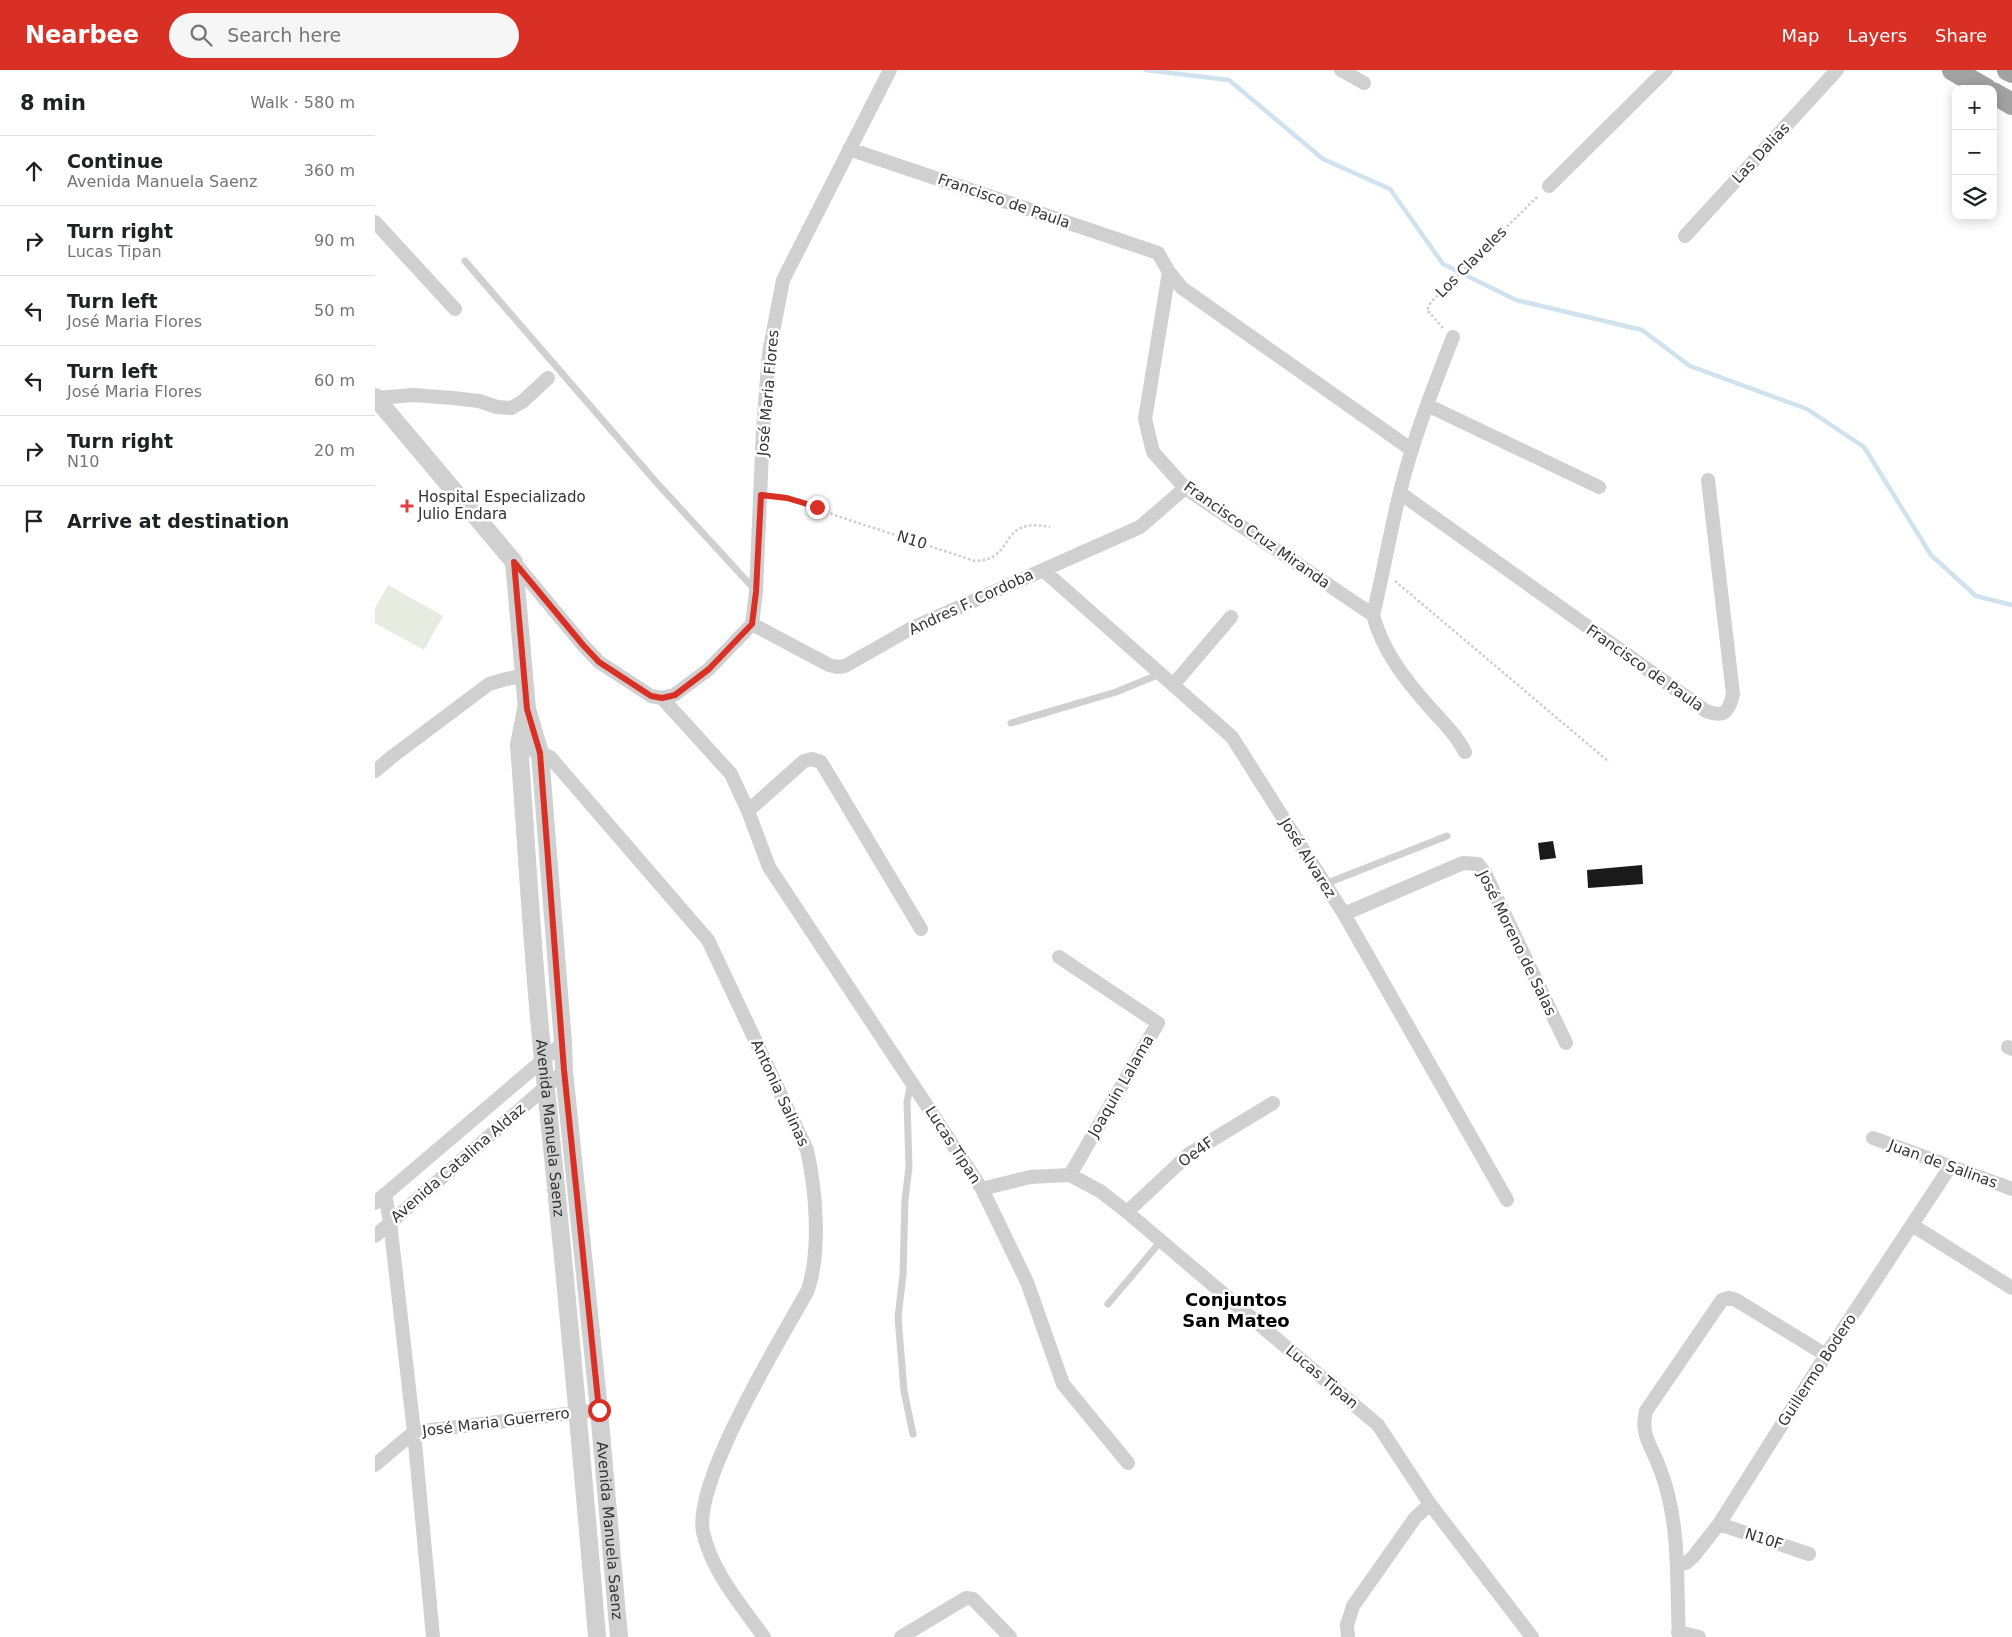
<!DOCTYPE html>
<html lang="en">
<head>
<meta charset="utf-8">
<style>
	:root { --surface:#fff; --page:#f6f6f6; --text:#202124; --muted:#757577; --line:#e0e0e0; --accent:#d93025 }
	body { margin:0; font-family:"DejaVu Sans",sans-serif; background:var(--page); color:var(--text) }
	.controls { position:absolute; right:15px; top:15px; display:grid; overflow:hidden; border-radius:10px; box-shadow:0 2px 12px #0003 }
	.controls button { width:45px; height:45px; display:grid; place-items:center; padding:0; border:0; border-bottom:1px solid var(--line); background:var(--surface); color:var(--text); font:25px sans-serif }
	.stop { position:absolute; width:15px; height:15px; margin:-11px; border:4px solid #d93025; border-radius:50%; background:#fff }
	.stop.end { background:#d93025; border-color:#fff; box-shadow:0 1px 5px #0008 }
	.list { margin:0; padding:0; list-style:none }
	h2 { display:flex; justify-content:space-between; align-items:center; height:65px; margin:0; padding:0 20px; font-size:21px }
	h2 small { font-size:16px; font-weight:400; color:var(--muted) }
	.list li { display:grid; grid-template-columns:32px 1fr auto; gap:15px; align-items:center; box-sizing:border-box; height:70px; padding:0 20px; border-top:1px solid var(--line) }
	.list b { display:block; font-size:19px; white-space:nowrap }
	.list p { margin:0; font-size:16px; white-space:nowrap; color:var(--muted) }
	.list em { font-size:16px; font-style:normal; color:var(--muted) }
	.icon { flex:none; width:28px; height:28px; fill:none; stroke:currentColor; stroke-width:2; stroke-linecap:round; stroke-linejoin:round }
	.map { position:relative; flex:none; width:1637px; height:1567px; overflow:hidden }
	header { display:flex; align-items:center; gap:30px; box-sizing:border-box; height:70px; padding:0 25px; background:var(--accent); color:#fff }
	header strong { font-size:24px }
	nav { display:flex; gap:28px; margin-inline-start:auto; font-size:18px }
	.search { width:350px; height:45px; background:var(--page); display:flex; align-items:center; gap:12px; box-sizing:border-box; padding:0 18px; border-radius:28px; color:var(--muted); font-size:19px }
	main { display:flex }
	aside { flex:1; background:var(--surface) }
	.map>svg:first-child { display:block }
	.green { fill:#e6ecdf }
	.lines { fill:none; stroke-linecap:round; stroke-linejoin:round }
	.stream { stroke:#cfe2ee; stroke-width:4.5 }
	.building { fill:#1a1a1a }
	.path { stroke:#cdcdcd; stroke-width:2.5; stroke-dasharray:2.5 2.5; stroke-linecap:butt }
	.service { stroke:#d0d0d0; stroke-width:7 }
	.minor { stroke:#d0d0d0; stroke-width:14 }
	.tertiary { stroke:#d0d0d0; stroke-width:18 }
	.trunk { stroke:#a2a2a2; stroke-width:22 }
	.route { stroke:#d93025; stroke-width:6 }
	.poi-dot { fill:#e63946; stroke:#fff; stroke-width:2 }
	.labels { text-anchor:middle; stroke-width:5; stroke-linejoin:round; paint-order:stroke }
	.street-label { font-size:15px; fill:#333; stroke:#fff }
	.poi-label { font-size:15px; fill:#333; stroke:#fff; text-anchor:start }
	.quarter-label { font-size:18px; font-weight:bold; fill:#000; stroke:#fff }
</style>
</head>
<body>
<header>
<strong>Nearbee</strong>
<div class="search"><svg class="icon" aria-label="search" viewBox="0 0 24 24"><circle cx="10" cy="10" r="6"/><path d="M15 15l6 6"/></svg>Search here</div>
<nav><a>Map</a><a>Layers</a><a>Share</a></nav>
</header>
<main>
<aside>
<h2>8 min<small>Walk · 580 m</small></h2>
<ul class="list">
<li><svg class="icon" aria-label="ahead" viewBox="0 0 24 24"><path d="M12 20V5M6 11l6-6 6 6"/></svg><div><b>Continue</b><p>Avenida Manuela Saenz</p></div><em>360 m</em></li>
<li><svg class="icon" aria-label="right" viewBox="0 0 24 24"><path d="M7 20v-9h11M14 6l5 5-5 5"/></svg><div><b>Turn right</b><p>Lucas Tipan</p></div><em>90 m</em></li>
<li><svg class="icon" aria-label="left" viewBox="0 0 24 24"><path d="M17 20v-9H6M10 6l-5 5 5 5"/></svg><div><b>Turn left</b><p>José Maria Flores</p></div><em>50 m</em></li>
<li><svg class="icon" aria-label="left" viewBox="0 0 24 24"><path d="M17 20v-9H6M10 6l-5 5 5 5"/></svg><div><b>Turn left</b><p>José Maria Flores</p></div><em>60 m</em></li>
<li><svg class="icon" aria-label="right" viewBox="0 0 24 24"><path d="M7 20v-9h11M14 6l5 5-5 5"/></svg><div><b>Turn right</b><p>N10</p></div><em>20 m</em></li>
<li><svg class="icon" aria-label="arrive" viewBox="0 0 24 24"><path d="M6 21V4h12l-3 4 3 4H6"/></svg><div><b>Arrive at destination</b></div></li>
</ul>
</aside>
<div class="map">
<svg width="1637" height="1567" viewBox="0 0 1637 1567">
	<rect width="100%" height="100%" fill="#fff"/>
	<!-- green -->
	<path class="green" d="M13,515L68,546L49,580L0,553V538Z"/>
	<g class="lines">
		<!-- stream -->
		<path class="stream" d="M771,0L854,10L948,89L1015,119L1068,194L1141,230L1267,260L1315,296L1432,339L1489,377L1556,485L1601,526L1637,535"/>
	</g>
	<!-- building -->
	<path class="building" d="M1178,771L1181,788L1165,790L1163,773Z
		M1267,795L1268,814L1213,818L1212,800Z"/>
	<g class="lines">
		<!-- path -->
		<path class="path" d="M1068,258L1052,240L1056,232L1164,125
			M398,426L441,437L462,446L600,491C642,490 622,446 675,457
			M1020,511L1234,692"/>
		<!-- service -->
		<path class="service" d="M90,191L281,412L381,521
			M636,653L741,622L785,604
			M950,814L1072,766
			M536,1012L532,1032L534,1097L530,1130L528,1205L523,1247L529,1321L538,1364
			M733,1234L786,1171"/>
		<!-- minor -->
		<path class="minor" d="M966,0L989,13
			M474,79L783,183L794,202L770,349L778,382L810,418L998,545C1008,582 1031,611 1057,640C1069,653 1082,666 1090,682
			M1174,116L1291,0
			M0,152L80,239
			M1310,166L1462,0
			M794,202L807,218L1037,380
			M1,328L38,325L78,328L104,331L122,337L136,338L147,332L173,308
			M1052,335L1224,417
			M1025,423L1331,641C1349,648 1354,642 1358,624L1333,410
			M139,492L208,575L224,592L276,626L287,628L356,704L373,741L394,797L607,1119L652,1212L688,1314L753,1393
			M668,500L857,667L969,844L1132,1130
			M998,545C1008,504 1015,463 1025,422C1038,369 1058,318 1078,267
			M377,554L454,595L462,597L470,596L535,559L765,457L810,418
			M798,615L856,547
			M287,628L299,625L334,599L377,554L381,522L388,358L394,283L408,210L515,0
			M144,675L175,687L333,870L432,1080C441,1121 446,1179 433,1220C406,1269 318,1411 328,1462C337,1502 366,1535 389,1567
			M0,701L18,686L114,614L131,609L148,606
			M373,741L429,691L437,689L446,692L546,859
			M969,844L1088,793L1103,794L1110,803L1191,973
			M684,887L783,953L695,1105
			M1633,977L1637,979
			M1498,1068L1637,1119
			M607,1119L655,1107L695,1105L725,1121L752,1142L1003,1355L1055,1434L1157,1567
			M10,1124L15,1152L39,1362L58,1567
			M0,1133L188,973
			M752,1142L814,1084L898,1033
			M1537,1155L1637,1218
			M0,1166L189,1001
			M0,1395L39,1362L224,1340
			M1344,1454L1434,1484
			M1303,1494L1311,1493L1318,1487L1344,1454L1451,1285L1575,1097
			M1303,1562L1324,1567
			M526,1567L591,1528L598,1529L635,1567
			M973,1567L972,1555L978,1536L1040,1448L1055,1434
			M1304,1567C1301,1511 1306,1453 1285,1399C1277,1376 1265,1366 1271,1341L1347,1230L1354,1228L1361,1230L1451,1285"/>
		<!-- tertiary -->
		<g class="tertiary">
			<path id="s1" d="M0,327L139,492L152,639L165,683L188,973L189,1001L224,1340L244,1567"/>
			<path id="s2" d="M151,639L144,675C152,779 157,884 168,989C188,1181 206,1374 222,1567"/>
		</g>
		<!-- trunk -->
		<path class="trunk" d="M1578,0L1611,19
			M1633,0L1637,2
			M1618,23L1637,34"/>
	</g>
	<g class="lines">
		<!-- route -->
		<path class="route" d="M224,1340L189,1000L165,683L152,639L139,492L208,575L224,592L276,626L287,628L300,625L334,599L377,554L381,522L386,425L412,428L442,437"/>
	</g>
	<!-- markers -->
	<path class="poi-dot" d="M29.5 428.5h5v5h5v5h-5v5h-5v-5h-5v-5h5z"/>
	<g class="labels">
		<!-- street labels -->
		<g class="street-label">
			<text transform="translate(1386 83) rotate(-47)" y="5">Las Dalias</text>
			<text transform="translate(629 131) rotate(19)" y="5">Francisco de Paula</text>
			<text transform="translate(1096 192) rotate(-45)" y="5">Los Claveles</text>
			<text transform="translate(393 323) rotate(-85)" y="5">José Maria Flores</text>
			<text transform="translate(882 465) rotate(35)" y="5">Francisco Cruz Miranda</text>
			<text transform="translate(537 470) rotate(17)" y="5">N10</text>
			<text transform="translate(596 532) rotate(-25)" y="5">Andres F. Cordoba</text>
			<text transform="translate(1270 598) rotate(35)" y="5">Francisco de Paula</text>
			<text transform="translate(933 788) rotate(58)" y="5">José Alvarez</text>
			<text transform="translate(1142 873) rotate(64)" y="5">José Moreno de Salas</text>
			<text transform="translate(746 1016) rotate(-60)" y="5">Joaquin Lalama</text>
			<text transform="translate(405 1023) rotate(65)" y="5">Antonia Salinas</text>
			<text dy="5" stroke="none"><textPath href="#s2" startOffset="421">Avenida Manuela Saenz</textPath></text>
			<text transform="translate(578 1075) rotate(57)" y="5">Lucas Tipan</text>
			<text transform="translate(821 1082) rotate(-36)" y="5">Oe4F</text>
			<text transform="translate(83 1093) rotate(-41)" y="5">Avenida Catalina Aldaz</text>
			<text transform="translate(1568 1094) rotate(20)" y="5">Juan de Salinas</text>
			<text transform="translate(1442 1300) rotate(-57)" y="5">Guillermo Bodero</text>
			<text transform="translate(947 1307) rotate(40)" y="5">Lucas Tipan</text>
			<text transform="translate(121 1352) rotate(-7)" y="5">José Maria Guerrero</text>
			<text dy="5" stroke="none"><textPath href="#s1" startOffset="1190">Avenida Manuela Saenz</textPath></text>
			<text transform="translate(1389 1469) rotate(18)" y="5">N10F</text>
		</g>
		<!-- poi labels -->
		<g class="poi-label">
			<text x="43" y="432">Hospital Especializado<tspan x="43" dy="17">Julio Endara</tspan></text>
		</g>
		<!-- quarter labels -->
		<g class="quarter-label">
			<text x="861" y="1236">Conjuntos<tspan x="861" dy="21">San Mateo</tspan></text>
		</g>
	</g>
</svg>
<div class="controls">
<button>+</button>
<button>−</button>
<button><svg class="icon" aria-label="layers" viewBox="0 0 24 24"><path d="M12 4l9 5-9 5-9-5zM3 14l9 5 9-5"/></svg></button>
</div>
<div class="stop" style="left:224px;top:1340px"></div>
<div class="stop end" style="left:442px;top:437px"></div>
</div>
</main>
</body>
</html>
